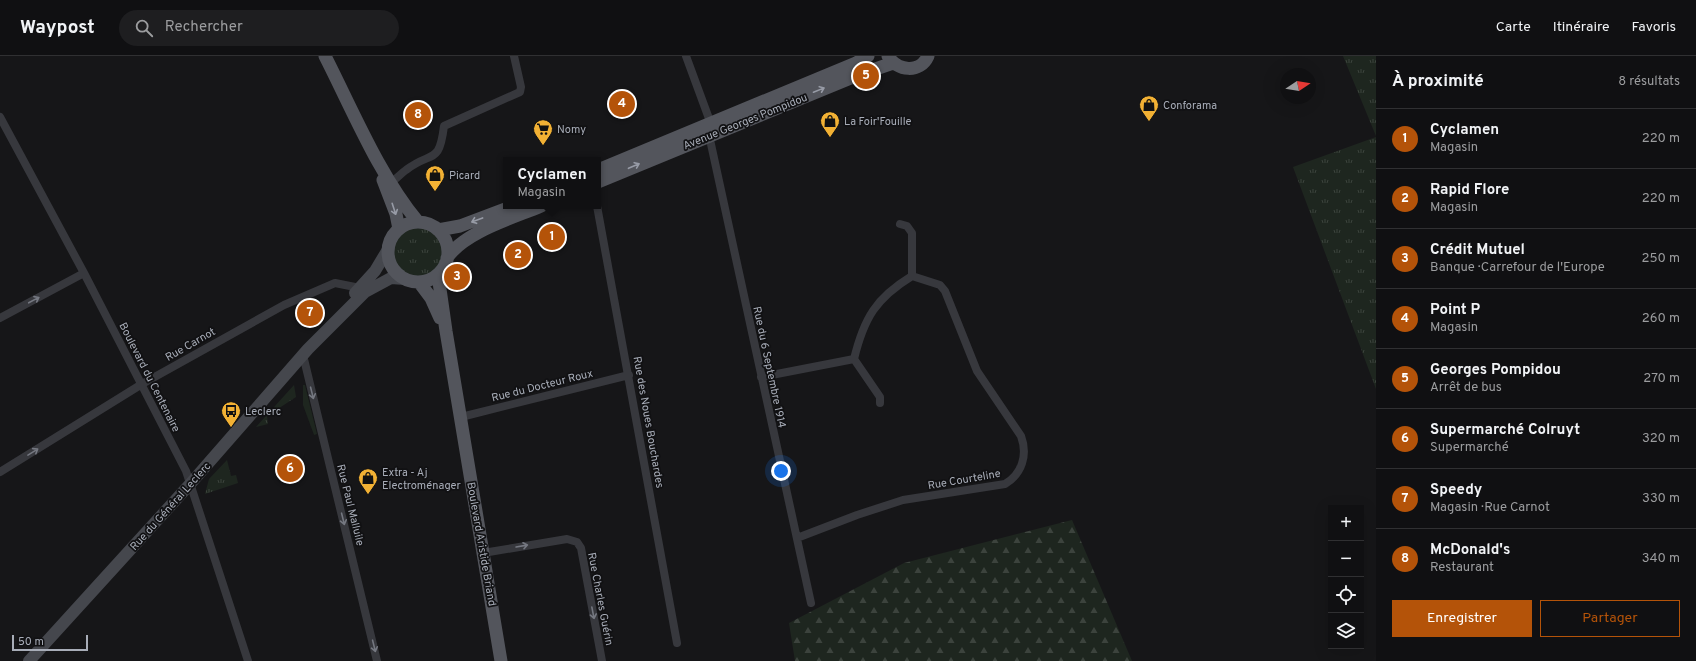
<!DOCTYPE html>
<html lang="fr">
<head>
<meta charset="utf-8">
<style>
	:root { --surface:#101012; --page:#1e1e20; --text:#f1f3f6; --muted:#9c9d9f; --line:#303032; --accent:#b45309 }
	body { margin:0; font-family:Overpass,sans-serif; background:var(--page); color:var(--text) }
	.controls { position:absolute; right:12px; bottom:12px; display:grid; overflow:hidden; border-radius:0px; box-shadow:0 4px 16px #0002 }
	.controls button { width:36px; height:36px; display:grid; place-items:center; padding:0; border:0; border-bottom:1px solid var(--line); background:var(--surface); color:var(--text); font:20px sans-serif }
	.compass { position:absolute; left:1280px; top:12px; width:36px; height:36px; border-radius:50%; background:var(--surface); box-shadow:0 4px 16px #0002; rotate:78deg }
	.scale { position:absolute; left:12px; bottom:10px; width:76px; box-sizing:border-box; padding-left:4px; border:2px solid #a8adb8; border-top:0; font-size:11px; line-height:14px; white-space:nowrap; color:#a8adb8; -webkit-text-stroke:3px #111113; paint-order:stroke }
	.you { position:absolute; left:781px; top:415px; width:14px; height:14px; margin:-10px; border:3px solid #fff; border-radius:50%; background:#1a73e8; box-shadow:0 0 0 6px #1a73e833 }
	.badge { display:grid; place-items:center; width:26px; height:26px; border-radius:50%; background:var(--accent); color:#fff; font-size:13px; font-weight:700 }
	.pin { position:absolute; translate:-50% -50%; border:2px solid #fff; box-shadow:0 1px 4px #0006 }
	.popup { position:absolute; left:503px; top:101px; width:98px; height:52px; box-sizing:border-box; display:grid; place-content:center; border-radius:0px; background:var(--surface); filter:drop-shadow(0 1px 3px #0005); font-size:13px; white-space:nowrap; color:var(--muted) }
	.popup b { font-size:15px; color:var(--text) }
	.popup::after { content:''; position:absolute; left:50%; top:100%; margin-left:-8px; border:8px solid transparent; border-top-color:var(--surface) }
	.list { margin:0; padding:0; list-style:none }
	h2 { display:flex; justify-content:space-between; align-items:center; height:52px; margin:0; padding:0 16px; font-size:17px }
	h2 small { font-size:13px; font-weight:400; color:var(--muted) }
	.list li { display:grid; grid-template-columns:26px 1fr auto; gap:12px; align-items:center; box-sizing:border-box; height:60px; padding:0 16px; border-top:1px solid var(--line) }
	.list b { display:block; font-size:15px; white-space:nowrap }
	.list p { margin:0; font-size:13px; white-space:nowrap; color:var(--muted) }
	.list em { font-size:13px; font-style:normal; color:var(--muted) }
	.actions { display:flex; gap:8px; padding:12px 16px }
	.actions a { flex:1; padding:9px 0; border:1px solid var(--accent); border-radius:0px; text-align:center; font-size:14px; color:var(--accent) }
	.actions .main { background:var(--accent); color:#fff }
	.icon { flex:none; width:22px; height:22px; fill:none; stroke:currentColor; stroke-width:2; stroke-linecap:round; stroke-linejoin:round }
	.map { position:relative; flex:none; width:1376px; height:605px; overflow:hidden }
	header { display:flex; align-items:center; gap:24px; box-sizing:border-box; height:56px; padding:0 20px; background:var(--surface); border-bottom:1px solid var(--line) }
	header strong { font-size:19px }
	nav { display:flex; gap:22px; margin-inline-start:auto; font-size:14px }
	.search { width:280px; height:36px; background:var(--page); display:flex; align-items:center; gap:10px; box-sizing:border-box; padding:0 14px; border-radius:22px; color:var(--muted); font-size:15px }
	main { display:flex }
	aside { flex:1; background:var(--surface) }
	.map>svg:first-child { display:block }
	.grass { fill:url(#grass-tufts) }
	.forest { fill:url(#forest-firs) }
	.garden { fill:#1e261f }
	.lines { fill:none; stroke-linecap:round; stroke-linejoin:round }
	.minor { stroke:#37383d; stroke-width:8 }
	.secondary { stroke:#45474d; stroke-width:12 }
	.primary { stroke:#53555c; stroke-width:13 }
	.oneway { stroke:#979ba6 }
	.oneway2 { stroke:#757881 }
	.labels { text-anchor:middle; stroke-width:3.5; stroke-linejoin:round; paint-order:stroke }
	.poi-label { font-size:11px; fill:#a8adb8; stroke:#111113; text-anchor:start }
	.street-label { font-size:11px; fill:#a8adb8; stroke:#111113 }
</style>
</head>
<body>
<header>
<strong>Waypost</strong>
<div class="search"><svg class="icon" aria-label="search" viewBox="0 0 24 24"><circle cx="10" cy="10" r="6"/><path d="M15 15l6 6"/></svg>Rechercher</div>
<nav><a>Carte</a><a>Itinéraire</a><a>Favoris</a></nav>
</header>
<main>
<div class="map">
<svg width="1376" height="605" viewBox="0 0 1376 605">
	<defs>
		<pattern id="grass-tufts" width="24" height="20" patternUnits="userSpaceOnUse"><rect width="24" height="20" fill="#1e261f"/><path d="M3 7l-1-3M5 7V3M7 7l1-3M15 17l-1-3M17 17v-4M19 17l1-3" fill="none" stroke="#3c433d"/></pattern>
		<pattern id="forest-firs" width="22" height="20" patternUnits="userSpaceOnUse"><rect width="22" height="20" fill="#1e261f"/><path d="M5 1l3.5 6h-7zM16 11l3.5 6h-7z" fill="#3c433d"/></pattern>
	</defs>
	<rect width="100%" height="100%" fill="#161618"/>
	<!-- grass -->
	<path class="grass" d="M1343,0H1376V80Z
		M1376,81V333L1293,111Z
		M394 196a24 24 0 1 1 48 0a24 24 0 1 1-48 0Z
		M294,329L296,341L267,360L268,368L256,371Z
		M227,404L231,420L236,419L238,427L205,438L209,423Z"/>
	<!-- forest -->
	<path class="forest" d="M1072,464L1132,605H795L789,567L904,507Z"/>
	<!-- garden -->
	<path class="garden" d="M303,329H305L317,378L314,379L303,349Z"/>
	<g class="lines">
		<!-- minor -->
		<path class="minor" d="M686,0L711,68
			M0,61L84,217L186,415L248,605
			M709,79L811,547
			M391,126C397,123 400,118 406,114C432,94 439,110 444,70L520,36L521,31L514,0
			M597,150L677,587
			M900,168L907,170L912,177V220
			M0,262L84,217
			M303,299L377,605
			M854,303L880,341V347
			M761,321L854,303C864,262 876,242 912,220L940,229L945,235L977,315L1021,380C1028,399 1022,418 1005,428L903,444L857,459L797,482
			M461,361L629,319
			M0,416L142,328L284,249L335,227L360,232
			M483,497L567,483L577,486L581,492L602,605"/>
		<!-- secondary -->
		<path class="secondary" d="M355,237L375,215L387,195
			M29,605L191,427L308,293L365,236L391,222L405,223"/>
		<!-- primary -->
		<path class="primary" d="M325,0C353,55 379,119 418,166
			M888,0C897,15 920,18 928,0
			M598,114L856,7L868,0
			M383,124L396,158L399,173
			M598,126L858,19L893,7
			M388 196a30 30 0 1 1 60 0a30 30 0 1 1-60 0Z
			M438,174L460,170L513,150
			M447,202C464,176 513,162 541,150
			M442,214L439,226L446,275L501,605
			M419,226L431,242L440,262"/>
	</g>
	<!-- one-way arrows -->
	<defs><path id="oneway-shaft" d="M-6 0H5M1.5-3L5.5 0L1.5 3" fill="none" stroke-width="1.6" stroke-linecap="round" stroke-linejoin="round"/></defs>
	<g class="oneway">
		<use href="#oneway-shaft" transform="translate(819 34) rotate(-22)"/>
		<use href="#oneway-shaft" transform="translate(634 110) rotate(-23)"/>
		<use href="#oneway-shaft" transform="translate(394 153) rotate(72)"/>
		<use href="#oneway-shaft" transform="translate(477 164) rotate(160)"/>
	</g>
	<g class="oneway2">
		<use href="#oneway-shaft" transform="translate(34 244) rotate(-28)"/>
		<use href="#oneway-shaft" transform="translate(312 337) rotate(76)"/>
		<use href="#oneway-shaft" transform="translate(33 396) rotate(-32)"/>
		<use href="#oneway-shaft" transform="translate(343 463) rotate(76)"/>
		<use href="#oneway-shaft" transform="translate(522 490) rotate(-10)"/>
		<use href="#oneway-shaft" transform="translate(593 557) rotate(79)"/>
		<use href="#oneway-shaft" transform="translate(374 590) rotate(76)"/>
	</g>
	<!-- icons -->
	<defs>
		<symbol id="shop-pin" viewBox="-11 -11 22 30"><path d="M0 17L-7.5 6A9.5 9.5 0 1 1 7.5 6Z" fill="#f2b134" stroke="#111113"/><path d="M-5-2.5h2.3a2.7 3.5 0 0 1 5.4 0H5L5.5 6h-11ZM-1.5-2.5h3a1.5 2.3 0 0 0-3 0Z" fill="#111"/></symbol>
		<symbol id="supermarket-pin" viewBox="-11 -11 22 30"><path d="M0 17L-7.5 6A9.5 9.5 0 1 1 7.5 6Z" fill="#f2b134" stroke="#111113"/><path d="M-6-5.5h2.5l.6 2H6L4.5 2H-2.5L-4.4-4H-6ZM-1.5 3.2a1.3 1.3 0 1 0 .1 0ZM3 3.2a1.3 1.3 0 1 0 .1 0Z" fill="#111"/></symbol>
		<symbol id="bus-pin" viewBox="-11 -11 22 30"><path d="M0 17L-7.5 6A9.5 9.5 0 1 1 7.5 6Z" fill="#f2b134" stroke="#111113"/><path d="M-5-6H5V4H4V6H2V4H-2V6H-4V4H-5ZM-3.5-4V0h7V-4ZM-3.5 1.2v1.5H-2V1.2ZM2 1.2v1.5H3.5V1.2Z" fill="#111"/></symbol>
	</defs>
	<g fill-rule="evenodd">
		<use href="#shop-pin" x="1138" y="38" width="22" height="30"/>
		<use href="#shop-pin" x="819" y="54" width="22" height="30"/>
		<use href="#supermarket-pin" x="532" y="62" width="22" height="30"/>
		<use href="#shop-pin" x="424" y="108" width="22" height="30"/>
		<use href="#bus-pin" x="220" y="344" width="22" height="30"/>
		<use href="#shop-pin" x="357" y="411" width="22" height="30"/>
	</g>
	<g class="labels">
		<!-- poi labels -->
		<g class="poi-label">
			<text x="1163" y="53">Conforama</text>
			<text x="844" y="69">La Foir'Fouille</text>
			<text x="557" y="77">Nomy</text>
			<text x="449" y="123">Picard</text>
			<text x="245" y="359">Leclerc</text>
			<text x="382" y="420">Extra - Aj<tspan x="382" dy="13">Electroménager</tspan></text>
		</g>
		<!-- street labels -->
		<g class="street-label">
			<text transform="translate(745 65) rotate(-22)" y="4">Avenue Georges Pompidou</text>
			<text transform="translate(190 288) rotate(-30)" y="4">Rue Carnot</text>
			<text transform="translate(770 311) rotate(78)" y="4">Rue du 6 Septembre 1914</text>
			<text transform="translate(150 321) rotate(63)" y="4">Boulevard du Centenaire</text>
			<text transform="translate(542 329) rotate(-14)" y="4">Rue du Docteur Roux</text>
			<text transform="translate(649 366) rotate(80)" y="4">Rue des Noues Bouchardes</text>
			<text transform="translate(964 423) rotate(-10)" y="4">Rue Courteline</text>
			<text transform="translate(351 449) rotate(76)" y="4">Rue Paul Malluile</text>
			<text transform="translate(170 450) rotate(-48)" y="4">Rue du Général Leclerc</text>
			<text transform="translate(482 488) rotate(80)" y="4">Boulevard Aristide Briand</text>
			<text transform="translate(601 543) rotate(79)" y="4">Rue Charles Guérin</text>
		</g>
	</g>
</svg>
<div class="controls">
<button>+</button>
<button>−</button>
<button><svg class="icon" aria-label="locate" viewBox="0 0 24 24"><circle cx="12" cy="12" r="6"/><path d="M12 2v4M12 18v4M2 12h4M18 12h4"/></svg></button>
<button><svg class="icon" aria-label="layers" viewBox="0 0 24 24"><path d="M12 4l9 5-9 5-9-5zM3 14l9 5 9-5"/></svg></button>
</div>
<svg class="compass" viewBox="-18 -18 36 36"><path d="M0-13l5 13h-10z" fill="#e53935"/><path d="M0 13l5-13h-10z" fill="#9c9d9f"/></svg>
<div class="scale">50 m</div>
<div class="you"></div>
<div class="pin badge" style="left:552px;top:181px">1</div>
<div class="popup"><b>Cyclamen</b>Magasin</div>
<div class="pin badge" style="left:518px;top:199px">2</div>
<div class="pin badge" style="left:457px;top:221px">3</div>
<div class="pin badge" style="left:622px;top:48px">4</div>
<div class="pin badge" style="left:866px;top:20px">5</div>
<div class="pin badge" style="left:290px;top:413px">6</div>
<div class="pin badge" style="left:310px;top:257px">7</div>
<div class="pin badge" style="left:418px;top:59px">8</div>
</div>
<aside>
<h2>À proximité<small>8 résultats</small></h2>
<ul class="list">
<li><span class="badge">1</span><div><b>Cyclamen</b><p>Magasin</p></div><em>220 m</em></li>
<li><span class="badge">2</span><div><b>Rapid Flore</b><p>Magasin</p></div><em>220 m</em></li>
<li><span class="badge">3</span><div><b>Crédit Mutuel</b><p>Banque · Carrefour de l'Europe</p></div><em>250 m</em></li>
<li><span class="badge">4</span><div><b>Point P</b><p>Magasin</p></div><em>260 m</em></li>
<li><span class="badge">5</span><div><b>Georges Pompidou</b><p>Arrêt de bus</p></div><em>270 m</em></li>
<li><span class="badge">6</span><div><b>Supermarché Colruyt</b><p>Supermarché</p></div><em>320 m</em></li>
<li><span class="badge">7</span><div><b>Speedy</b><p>Magasin · Rue Carnot</p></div><em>330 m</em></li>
<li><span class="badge">8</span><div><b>McDonald's</b><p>Restaurant</p></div><em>340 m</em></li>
</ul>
<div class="actions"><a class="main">Enregistrer</a><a>Partager</a></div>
</aside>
</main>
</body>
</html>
